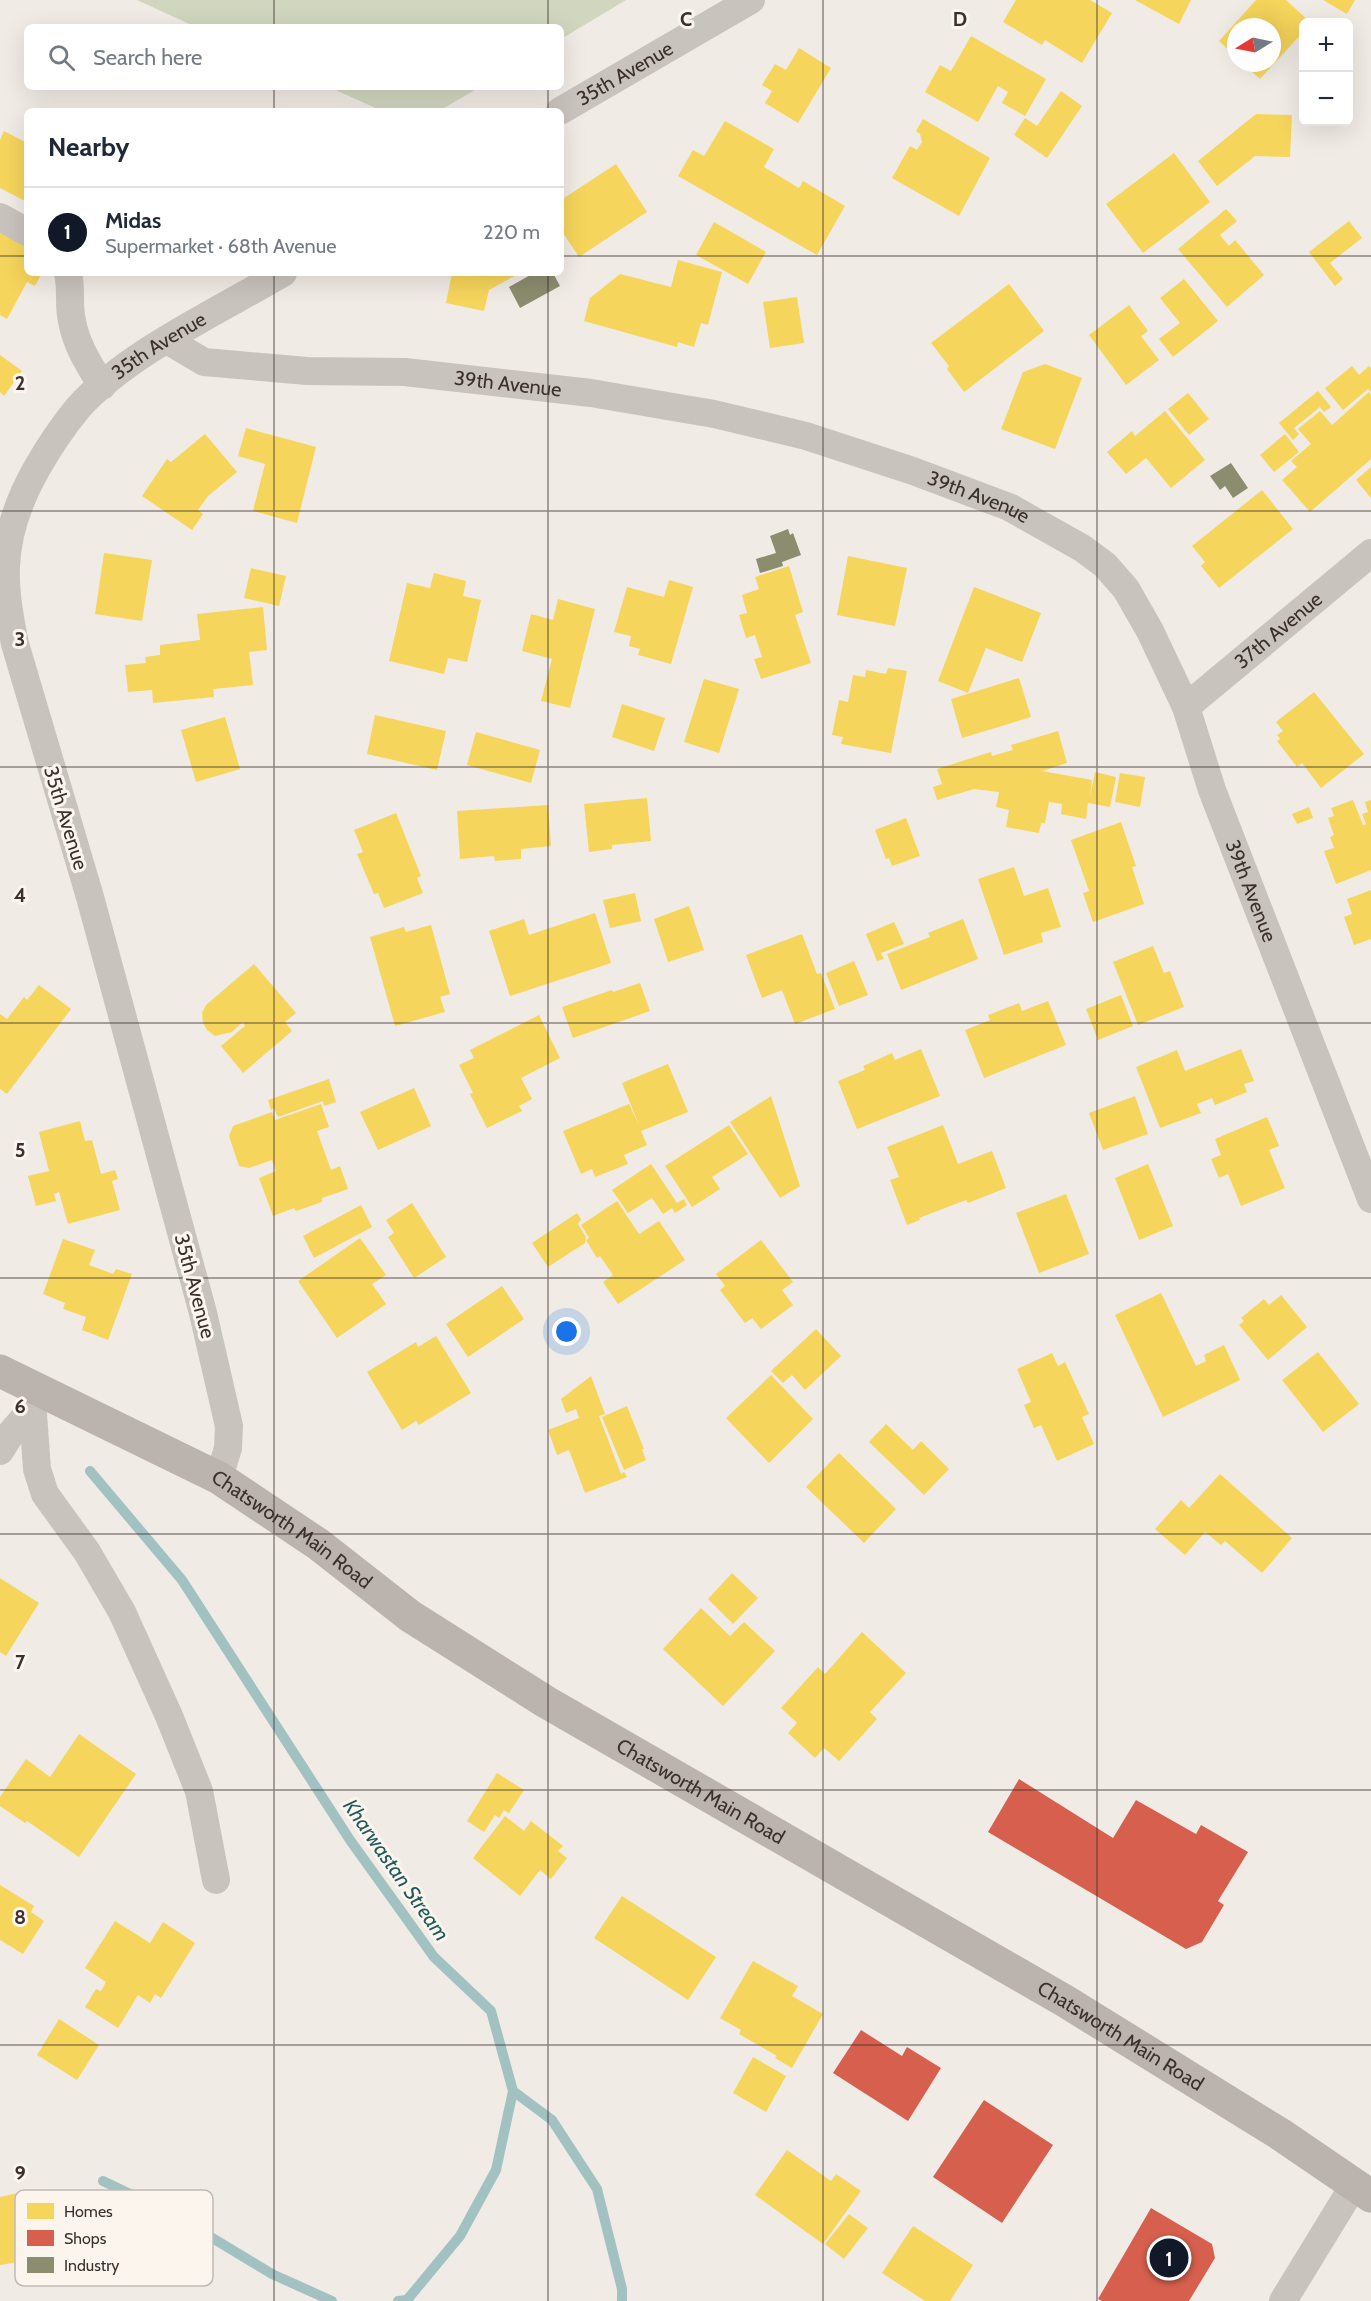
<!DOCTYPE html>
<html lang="en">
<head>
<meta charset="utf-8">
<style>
	:root { --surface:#fff; --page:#f6f6f7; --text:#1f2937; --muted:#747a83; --line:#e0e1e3; --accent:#111827 }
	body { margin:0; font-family:Cabin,sans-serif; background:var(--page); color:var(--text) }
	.controls { position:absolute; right:18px; top:18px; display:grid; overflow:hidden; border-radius:9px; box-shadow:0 6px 24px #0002 }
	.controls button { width:54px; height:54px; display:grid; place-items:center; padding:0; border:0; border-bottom:2px solid var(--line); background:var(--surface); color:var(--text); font:30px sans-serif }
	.compass { position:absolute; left:1227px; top:18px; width:54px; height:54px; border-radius:50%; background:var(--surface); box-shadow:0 6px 24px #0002; rotate:260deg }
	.you { position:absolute; left:567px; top:1332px; width:21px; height:21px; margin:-15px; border:4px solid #fff; border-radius:50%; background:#1a73e8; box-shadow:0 0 0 9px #1a73e833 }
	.badge { display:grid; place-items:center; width:39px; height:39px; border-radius:50%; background:var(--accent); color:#fff; font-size:20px; font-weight:700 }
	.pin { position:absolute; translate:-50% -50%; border:3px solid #fff; box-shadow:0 2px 6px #0006 }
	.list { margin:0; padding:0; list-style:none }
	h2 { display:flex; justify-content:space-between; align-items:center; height:78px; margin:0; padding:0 24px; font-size:26px }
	h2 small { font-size:20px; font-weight:400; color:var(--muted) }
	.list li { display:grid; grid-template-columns:39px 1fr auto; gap:18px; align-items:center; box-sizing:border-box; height:90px; padding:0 24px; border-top:2px solid var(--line) }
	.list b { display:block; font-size:22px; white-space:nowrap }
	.list p { margin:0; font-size:20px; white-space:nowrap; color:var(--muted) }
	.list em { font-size:20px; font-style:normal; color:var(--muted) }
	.icon { flex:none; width:33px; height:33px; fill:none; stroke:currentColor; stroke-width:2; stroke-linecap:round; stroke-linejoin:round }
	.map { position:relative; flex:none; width:1371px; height:2301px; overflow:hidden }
	.search { position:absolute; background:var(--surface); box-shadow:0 6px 24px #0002; left:24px; top:24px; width:540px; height:66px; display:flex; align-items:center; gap:15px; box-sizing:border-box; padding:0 21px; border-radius:9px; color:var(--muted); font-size:22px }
	.panel { position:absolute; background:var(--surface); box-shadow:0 6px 24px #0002; left:24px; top:108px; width:540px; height:168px; border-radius:9px }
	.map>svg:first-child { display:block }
	.green { fill:#d1d6bf }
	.homes { fill:#f6d55c }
	.shops { fill:#d6604d }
	.industry { fill:#8c8c6e }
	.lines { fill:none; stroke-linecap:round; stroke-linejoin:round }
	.stream { stroke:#a1c2c1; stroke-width:10 }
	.street { stroke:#c9c3be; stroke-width:28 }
	.secondary { stroke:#bab3ae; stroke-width:33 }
	.grid { fill:none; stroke:#3b302b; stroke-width:1.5; stroke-opacity:0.55 }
	.labels { text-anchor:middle; stroke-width:6; stroke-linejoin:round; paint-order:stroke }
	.street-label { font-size:20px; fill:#3b302b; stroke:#fbf5ee }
	.water-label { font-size:21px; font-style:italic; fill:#1f5a5e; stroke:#fbf5ee }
	.key { fill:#fbf5ee; stroke:#c1bab4; stroke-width:1.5 }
	.key-label { font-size:16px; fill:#3b302b }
	.grid-label { font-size:20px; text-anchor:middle; font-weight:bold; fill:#3b302b; stroke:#fbf5ee; stroke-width:6; stroke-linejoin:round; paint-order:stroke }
</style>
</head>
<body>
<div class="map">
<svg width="1371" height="2301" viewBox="0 0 1371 2301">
	<rect width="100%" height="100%" fill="#f0ebe5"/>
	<!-- green -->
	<path class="green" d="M137,0H626L561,39V27H196Z
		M329,87H480L439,111H382Z"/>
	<!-- homes -->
	<path class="homes" d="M1016,0H1090L1112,13L1082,63L1045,40L1042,45L1003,22Z
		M1135,0H1191L1179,24Z
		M1256,0H1286L1310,22H1304V31L1260,79L1242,63H1272V27H1236V57L1219,41Z
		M1323,0H1355L1347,14Z
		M971,36L1046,79L1025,116L1002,103L1008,92L998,86L978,122L925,92L940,65L951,71Z
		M799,48L831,68L798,123L765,103L772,91L762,85L775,64L786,70Z
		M1061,91L1082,106L1047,158L1014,135L1025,118L1037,126Z
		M1256,114L1292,115L1290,157L1255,156L1217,186L1198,161Z
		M923,119L990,158L959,216L892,178L910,146L917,150L922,142L920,134L916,131Z
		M725,121L774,149L764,167L799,188L803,181L845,206L817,255L678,176L693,150L704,156Z
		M4,131L27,143V202L0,188V140Z
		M1174,153L1210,202L1143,253L1106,204Z
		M616,164L647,212L579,257L561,230V200Z
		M1226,209L1237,221L1220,235L1229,246L1235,240L1264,275L1227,307L1178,249Z
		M1349,221L1362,238L1330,263L1343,279L1335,286L1309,252Z
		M714,222L766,252L748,284L696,255Z
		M0,231L27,245V273H42L35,286L27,282L7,319L0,315Z
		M678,260L722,272L708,325L701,323L694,347L678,342L677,347L584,321L590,298L620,274L671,287Z
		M452,273H520L489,290L484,311L446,303Z
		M1184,279L1218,321L1173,357L1159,339L1180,323L1160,298Z
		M1009,284L1044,331L964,392L947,369L949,366L931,343Z
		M797,297L804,343L770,348L763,302Z
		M1129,305L1148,331L1141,336L1159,360L1126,385L1089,335Z
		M0,355L22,371L4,396L0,392Z
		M1045,364L1082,378L1055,449L1001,429L1023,372Z
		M1352,366L1359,375L1369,366L1371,368V392L1368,389L1343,410L1325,388Z
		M1318,391L1331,407L1324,412L1320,407L1294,428L1299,434L1293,440L1279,423Z
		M1369,392L1371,395V459L1310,512L1282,480L1297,467L1291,461L1311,444L1298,429L1320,411L1332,425Z
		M1188,393L1209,419L1189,435L1168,409Z
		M1165,411L1205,460L1171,488L1146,458L1126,474L1107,452L1132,431L1135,436Z
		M246,428L316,447L297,523L253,511L265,464L238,456Z
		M205,434L237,472L208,496L198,510L203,514L192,530L142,496L167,459L171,462Z
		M1285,434L1299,452L1274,472L1260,455Z
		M1371,467V498L1356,480Z
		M1262,490L1293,529L1219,588L1201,566L1205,562L1192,546Z
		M104,553L152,560L142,621L95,614Z
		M848,556L907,568L895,626L837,615Z
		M789,566L803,612L795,615L811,663L761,679L754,659L762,657L755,635L746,638L739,615L747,613L742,595L759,589L755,577Z
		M251,568L286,576L279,606L244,598Z
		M434,573L466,581L463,596L481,600L467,662L448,658L444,674L389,661L407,583L430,588Z
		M669,580L693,587L671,664L638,655L640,649L629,646L631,636L614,632L627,587L664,597Z
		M974,587L1041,613L1022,662L986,648L968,693L938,681Z
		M558,599L595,609L570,708L541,701L552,659L522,651L531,614L553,620Z
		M263,607L267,650L249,652L253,685L213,689L214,697L153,703L152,690L128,692L125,665L146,663L145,657L160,655V645L200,640L197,614Z
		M888,668L907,671L891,753L841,744L843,737L832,735L839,700L848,702L853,675L865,677L866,670L886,674Z
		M1019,678L1031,717L962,738L951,699Z
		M704,679L739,689L719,753L684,742Z
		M1314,692L1364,754L1321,788L1302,763L1297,767L1277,741L1280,739L1277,735L1283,731L1276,722Z
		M622,704L665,718L654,751L612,737Z
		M375,715L446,731L437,770L367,754Z
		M225,717L240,769L196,782L181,730Z
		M1058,731L1067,763L1042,771L1092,780L1090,797L1095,772L1116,777L1110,807L1088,803L1086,819L1061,814L1062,804L1049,802L1045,823H1041L1039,833L1006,827L1009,810L996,807L999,792L974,789L937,800L933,787L942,784L937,769L991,752L992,756L1013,750L1011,745Z
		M476,732L540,750L531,783L467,765Z
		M1120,773L1145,777L1140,807L1115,802Z
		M647,798L651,841L612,845V849L589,852L584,804Z
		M1353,800L1363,825L1366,824L1362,814L1368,812L1365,802L1371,800V870L1336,884L1324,851L1334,848L1330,837L1334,835L1328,818L1334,816L1331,808Z
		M548,805L551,846L521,849V859L495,861L494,856L460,859L457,811Z
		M1309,807L1313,818L1297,824L1292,814Z
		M396,813L421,876L417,878L423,893L384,908L378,893L374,894L357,854L363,852L354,830Z
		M906,818L920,856L892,866L889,858L886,859L875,830Z
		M1121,822L1136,866L1132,867L1144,904L1093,922L1083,893L1089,891L1071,840Z
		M1014,867L1024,896L1048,888L1061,927L1041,933L1043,942L1004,955L978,879Z
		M1371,890V939L1354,945L1344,917L1352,914L1347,899Z
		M635,893L641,921L610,928L603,900Z
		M689,906L704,950L668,962L654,919Z
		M595,913L611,963L510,996L489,931L524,919L529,935Z
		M963,919L978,959L901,990L887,954L930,937L928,933Z
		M894,922L904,944L881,953L884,959L877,961L866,934Z
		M431,925L450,994L440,997L445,1012L395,1026L370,937L404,927L406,932Z
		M802,934L817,974L821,973L835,1009L795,1024L782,990L762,998L746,955Z
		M1153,946L1164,973L1170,971L1184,1007L1138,1025L1113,962Z
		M854,961L868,995L839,1006L826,973Z
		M254,964L296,1013L285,1022L292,1031L243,1073L221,1046L245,1026L243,1022L232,1032L215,1036L207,1030L203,1023L202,1013L206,1005Z
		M640,983L650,1011L573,1038L562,1007L612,990L613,992Z
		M39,985L71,1009L7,1094L0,1089V1014L7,1019L24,997L27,1000Z
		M1121,995L1133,1026L1098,1040L1086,1009Z
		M1048,1001L1066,1045L984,1078L965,1030L990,1020L988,1015L1019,1003L1022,1011Z
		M539,1015L560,1058L521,1078L532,1099L519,1106L522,1111L487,1128L470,1094L473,1093L459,1065L474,1058L470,1050Z
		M921,1049L940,1096L857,1129L838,1081L865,1070L863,1066L892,1053L895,1060Z
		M1241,1049L1254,1081L1244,1084L1247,1092L1215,1105L1212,1098L1197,1104L1201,1113L1160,1128L1136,1067L1177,1050L1185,1071Z
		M668,1064L688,1112L641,1131L647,1145L624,1155L628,1164L595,1177L592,1169L581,1174L563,1131L629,1104L639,1125L622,1083Z
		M329,1079L336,1102L324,1106L323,1101L278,1117L274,1108L271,1110L268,1100Z
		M414,1088L431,1126L378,1150L360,1112Z
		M771,1096L800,1186L780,1198L730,1122Z
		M1135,1096L1148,1134L1103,1150L1089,1113Z
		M321,1104L329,1127L317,1131L331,1170L340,1166L348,1189L322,1198V1202L296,1211L294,1208L273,1216L259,1178L276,1171L272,1160L249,1168L239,1166L229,1136L233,1126L272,1112L275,1120Z
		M1267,1117L1279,1146L1269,1150L1285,1188L1241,1206L1228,1174L1219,1178L1211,1159L1221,1155L1215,1139Z
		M80,1121L85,1141L92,1140L101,1174L115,1170L118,1179L112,1181L120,1210L68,1224L59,1192L54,1194L56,1201L36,1206L28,1176L49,1171L39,1132Z
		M729,1125L748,1154L712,1177L720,1189L692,1207L665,1166Z
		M943,1125L958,1164L992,1151L1006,1188L968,1203L966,1200L919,1218L920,1220L907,1225L890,1180L899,1177L887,1147Z
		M651,1164L677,1203L684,1199L687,1205L675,1213L672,1208L663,1214L652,1198L628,1213L612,1190Z
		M1148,1164L1173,1226L1139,1240L1115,1178Z
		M1066,1194L1089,1254L1039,1273L1016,1213Z
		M617,1201L639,1234L659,1221L685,1260L618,1304L603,1282L613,1275L600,1256L597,1258L586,1240L589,1238L581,1225Z
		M412,1203L446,1257L414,1278L388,1237L394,1233L386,1220Z
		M361,1205L372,1227L314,1258L303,1236Z
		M577,1213L581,1219L578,1224L586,1237L585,1243L548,1267L532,1243Z
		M360,1238L386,1275L372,1284L386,1304L337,1338L298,1281Z
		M63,1239L95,1250L89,1265L113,1274L116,1269L132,1274L108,1340L82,1330L86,1317L63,1309L65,1303L43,1294Z
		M761,1240L793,1282L782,1290L793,1305L761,1329L752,1318L745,1323L720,1290L725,1286L716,1274Z
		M502,1286L524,1319L468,1357L446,1324Z
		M1161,1293L1196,1366L1206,1361L1204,1355L1224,1345L1240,1380L1163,1417L1115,1315Z
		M1281,1295L1307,1327L1268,1360L1239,1325L1244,1321L1241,1318L1264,1299L1269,1305Z
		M816,1329L841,1356L805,1390L792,1375L783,1383L771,1371Z
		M436,1336L471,1393L419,1425L416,1421L402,1430L367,1372L416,1342L418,1347Z
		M1318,1352L1359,1404L1323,1432L1282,1380Z
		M1052,1353L1058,1366L1065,1362L1089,1414L1082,1417L1094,1444L1057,1461L1041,1425L1034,1428L1024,1405L1031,1402L1017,1369Z
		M771,1375L813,1419L769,1463L726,1418Z
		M591,1376L605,1414L599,1416L621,1474L624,1472L627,1477L585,1493L569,1450L557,1455L548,1430L579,1418L576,1409L566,1413L561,1399Z
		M627,1406L644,1449H642L646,1460L624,1470L602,1417Z
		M886,1424L913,1450L921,1441L949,1469L924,1495L869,1442Z
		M839,1453L896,1509L864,1543L806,1487Z
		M1220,1474L1292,1538L1262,1573L1225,1541L1221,1545L1205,1532L1185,1555L1155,1529L1181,1500L1189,1508Z
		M732,1573L758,1598L733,1624L708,1599Z
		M0,1578L39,1603L6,1656L0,1652Z
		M701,1608L730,1636L744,1622L775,1651L723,1706L663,1649Z
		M862,1632L906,1673L870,1712L877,1719L839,1761L824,1748L815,1758L788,1733L797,1723L781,1708L818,1667L825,1674Z
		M79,1734L136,1774L79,1857L27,1821L25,1823L0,1806V1797L26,1759L50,1777Z
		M497,1773L524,1790L509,1813L504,1810L499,1818L495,1815L484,1832L467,1821Z
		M505,1816L524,1831L531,1821L563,1846L558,1851L567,1858L551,1879L540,1870L520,1896L473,1858Z
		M0,1885L34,1906L31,1912L44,1921L23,1954L0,1940Z
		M622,1896L716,1957L688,2000L594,1938Z
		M115,1921L150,1943L163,1922L195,1943L161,1998L155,1994L150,2003L138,1995L118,2028L85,2007L96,1989L101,1991L106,1982L85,1968Z
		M753,1961L798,1986L792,1996L823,2014L792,2068L775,2058L777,2056L739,2034L741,2030L720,2018Z
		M59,2019L99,2045L77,2080L37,2055Z
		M753,2057L786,2076L766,2112L733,2093Z
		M787,2150L831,2181L836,2174L861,2191L823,2244L755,2195Z
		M18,2193L30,2260L0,2265V2197Z
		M849,2214L868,2228L844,2259L825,2244Z
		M913,2226L973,2265L950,2301H925L882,2273Z"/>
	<!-- shops -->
	<path class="shops" d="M1019,1779L1113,1838L1136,1800L1196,1834L1201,1825L1248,1852L1218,1901L1224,1905L1202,1942L1186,1949L988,1832Z
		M861,2030L902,2056L907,2047L941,2068L908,2121L833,2073Z
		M984,2100L1053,2145L1002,2223L933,2177Z
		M1151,2208L1212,2244L1215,2258L1189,2301H1102L1098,2299Z"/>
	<!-- industry -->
	<path class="industry" d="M534,273H553L560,286L520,308L509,287Z
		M1231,463L1248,488L1233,498L1225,486L1220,490L1210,476Z
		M788,529L790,535L793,533L801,555L782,562L783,566L760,573L756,559L776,553L770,536Z"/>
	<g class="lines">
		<!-- stream -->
		<path class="stream" d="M90,1471L182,1580L350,1840L434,1957L491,2011L513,2091L496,2170L460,2236L407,2300L398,2301
			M513,2091L552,2120L597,2189L622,2289V2301
			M103,2181L176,2216L272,2274L332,2301"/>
		<!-- street -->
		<g class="street">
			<path id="s1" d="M560,111L751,0"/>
			<path d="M0,217L27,232"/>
			<path d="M68,273C72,289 68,305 72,321C76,345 90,366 102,386"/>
			<path id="s2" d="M167,340L204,362L307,371L405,372L591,393L714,414L806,436L913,471L1009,507L1082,548L1105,565L1126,589L1150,631L1186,707L1212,790L1371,1199"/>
			<path id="s3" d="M1186,707L1371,553"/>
			<path d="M31,1386L37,1469L45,1494L87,1552L122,1612L169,1716L199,1791L216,1880"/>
			<path d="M0,1451L12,1432L33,1408"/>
			<path id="s4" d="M219,1478L228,1448L229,1426L203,1313L90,897L15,644C10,619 5,593 6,567C7,533 20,498 37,468C49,447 63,426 78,408C126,354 220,310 283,273"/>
			<path d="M1283,2301L1354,2185"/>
		</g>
		<!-- secondary -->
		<path class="secondary" id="s5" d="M0,1371L219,1478L318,1544L410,1616L546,1702L1065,2001L1280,2134L1371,2196"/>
	</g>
	<!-- grid -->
	<path class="grid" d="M274,0V27M548,0V27M823,0V2301M1097,0V2301M274,87V111M548,87V111M0,256H27M561,256H1371M274,273V2301M548,273V2301M0,511H1371M0,767H1371M0,1023H1371M0,1278H1371M0,1534H1371M0,1790H1371M0,2045H1371"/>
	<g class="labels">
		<!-- street labels -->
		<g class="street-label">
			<text dy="7" stroke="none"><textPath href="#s1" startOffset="75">35th Avenue</textPath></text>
			<text dy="7" stroke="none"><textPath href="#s4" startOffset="1222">35th Avenue</textPath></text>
			<text dy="7" stroke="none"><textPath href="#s2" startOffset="348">39th Avenue</textPath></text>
			<text dy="7" stroke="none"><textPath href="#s2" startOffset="834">39th Avenue</textPath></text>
			<text dy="7" stroke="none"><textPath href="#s3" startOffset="120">37th Avenue</textPath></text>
			<text transform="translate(66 818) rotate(73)" y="7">35th Avenue</text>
			<text dy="7" stroke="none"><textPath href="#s2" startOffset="1338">39th Avenue</textPath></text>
			<text transform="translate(195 1286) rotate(75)" y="7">35th Avenue</text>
			<text dy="7" stroke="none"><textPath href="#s5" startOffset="333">Chatsworth Main Road</textPath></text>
			<text dy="7" stroke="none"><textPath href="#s5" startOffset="819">Chatsworth Main Road</textPath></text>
			<text dy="7" stroke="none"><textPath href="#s5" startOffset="1305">Chatsworth Main Road</textPath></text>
		</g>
		<!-- water labels -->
		<g class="water-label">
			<text transform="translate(396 1870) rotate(55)" y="7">Kharwastan Stream</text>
		</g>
	</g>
	<!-- legend -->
	<rect x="15" y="2190" width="198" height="96" rx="9" class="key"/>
	<rect x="27" y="2203" width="27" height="16" fill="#f6d55c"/>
	<rect x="27" y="2230" width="27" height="16" fill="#d6604d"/>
	<rect x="27" y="2257" width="27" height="16" fill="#8c8c6e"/>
	<g class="key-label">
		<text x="64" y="2217">Homes</text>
		<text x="64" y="2244">Shops</text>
		<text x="64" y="2271">Industry</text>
	</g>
	<g class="grid-label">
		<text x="686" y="26">C</text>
		<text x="960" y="26">D</text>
		<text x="20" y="390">2</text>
		<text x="20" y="646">3</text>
		<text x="20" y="902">4</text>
		<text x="20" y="1157">5</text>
		<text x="20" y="1413">6</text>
		<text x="20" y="1669">7</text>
		<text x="20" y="1924">8</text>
		<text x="20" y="2180">9</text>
	</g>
</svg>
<div class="controls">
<button>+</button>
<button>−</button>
</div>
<svg class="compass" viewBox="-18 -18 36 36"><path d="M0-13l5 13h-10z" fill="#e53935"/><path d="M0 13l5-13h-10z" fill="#747a83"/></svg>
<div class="you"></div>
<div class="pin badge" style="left:1169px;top:2258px">1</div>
<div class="search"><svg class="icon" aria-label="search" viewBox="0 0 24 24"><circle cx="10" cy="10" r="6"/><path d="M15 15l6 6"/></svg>Search here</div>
<section class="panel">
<h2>Nearby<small></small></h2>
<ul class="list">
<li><span class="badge">1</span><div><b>Midas</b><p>Supermarket · 68th Avenue</p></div><em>220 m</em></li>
</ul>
</section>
</div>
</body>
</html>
